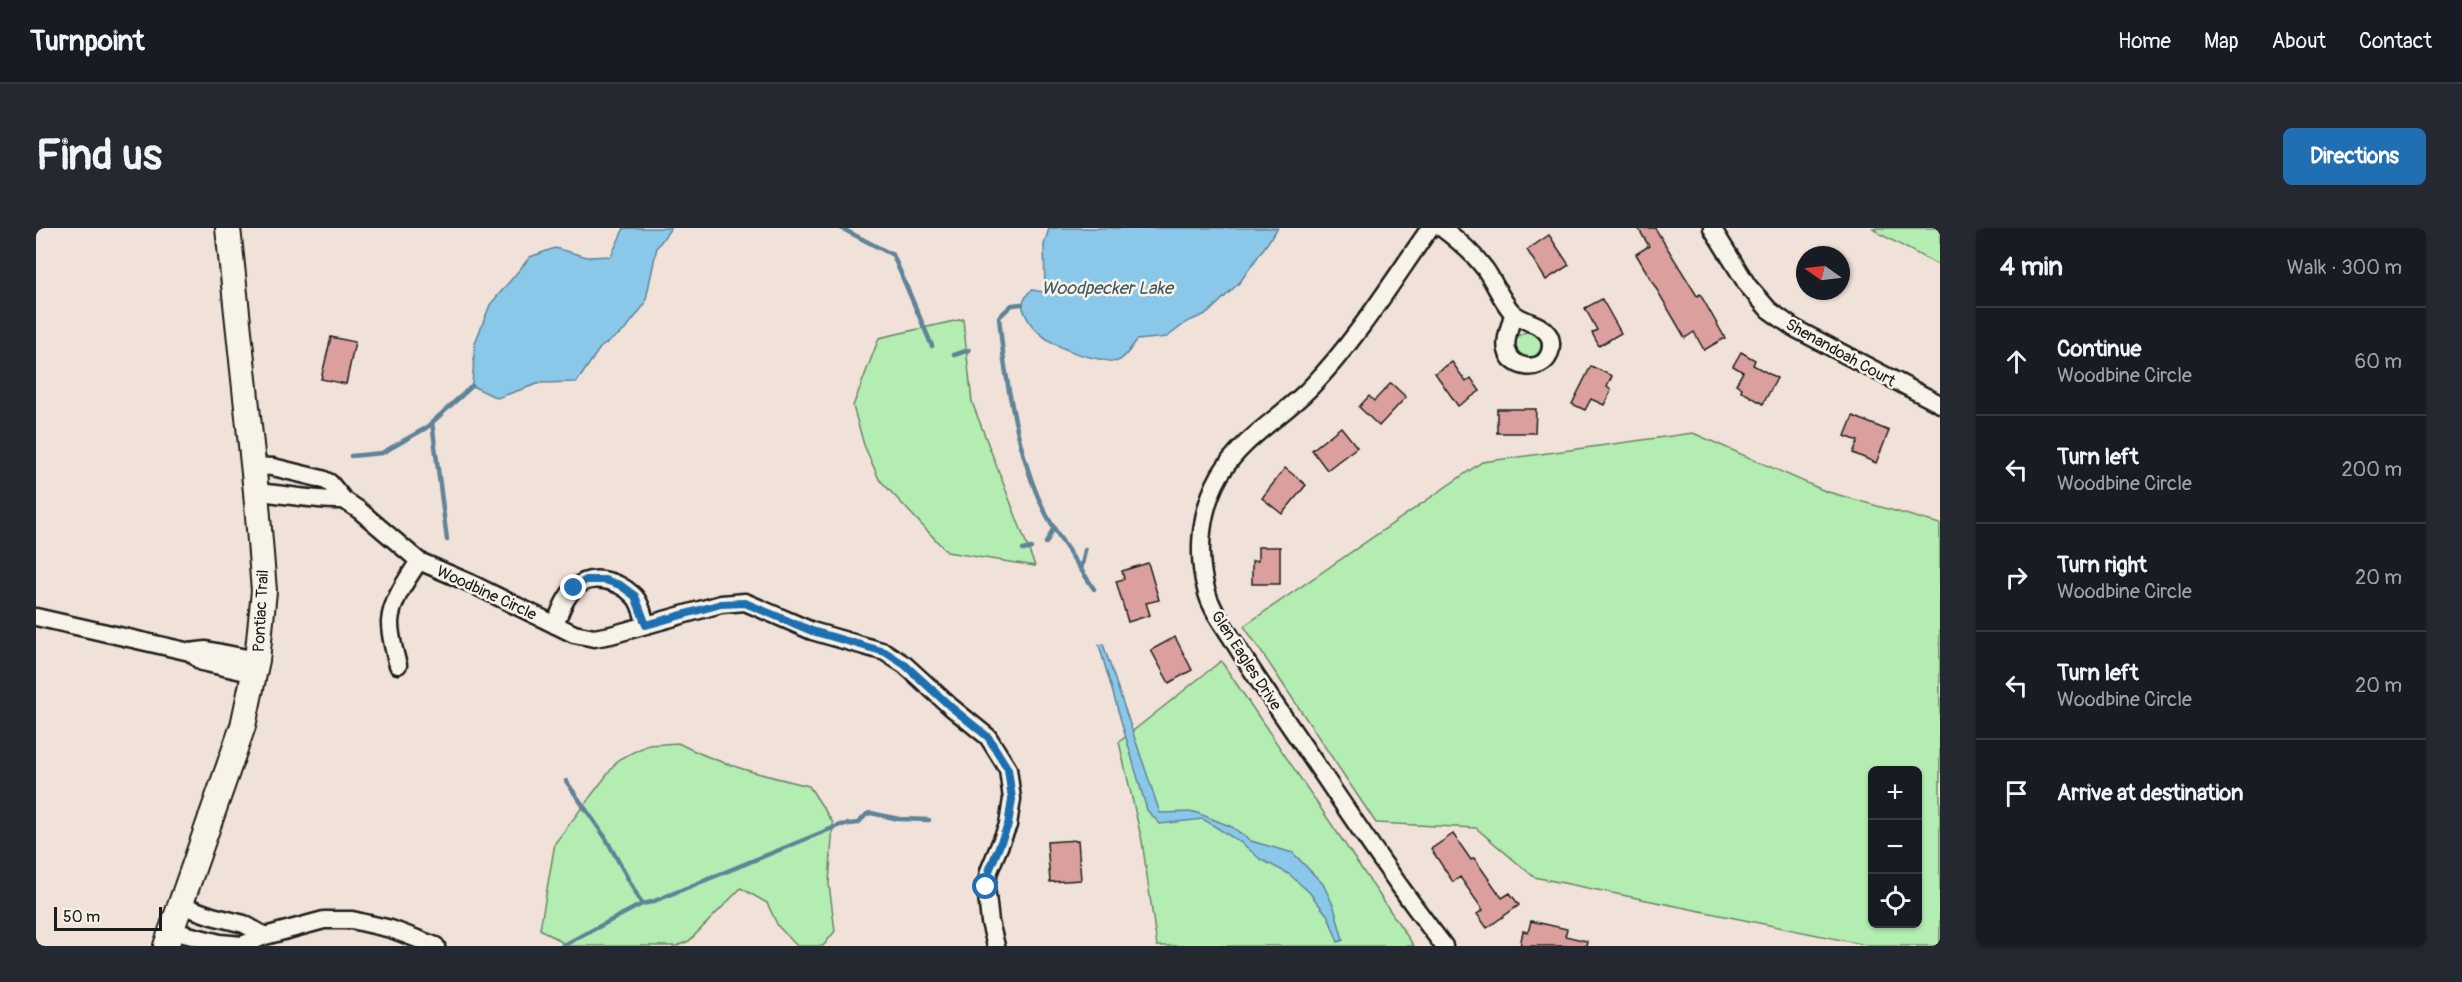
<!DOCTYPE html>
<html lang="en">
<head>
<meta charset="utf-8">
<style>
	:root { --surface:#171b24; --page:#242831; --text:#f1f3f6; --muted:#9ea1a6; --line:#363941; --accent:#1f6fb2 }
	body { margin:0; font-family:Pangolin,sans-serif; background:var(--page); color:var(--text) }
	.controls { position:absolute; right:18px; bottom:18px; display:grid; overflow:hidden; border-radius:9px; box-shadow:0 2px 4px #0004 }
	.controls button { width:54px; height:54px; display:grid; place-items:center; padding:0; border:0; border-bottom:2px solid var(--line); background:var(--surface); color:var(--text); font:30px sans-serif }
	.compass { position:absolute; left:1760px; top:18px; width:54px; height:54px; border-radius:50%; background:var(--surface); box-shadow:0 2px 4px #0004; rotate:284deg }
	.scale { position:absolute; left:18px; bottom:15px; width:108px; box-sizing:border-box; padding-left:6px; border:3px solid #1c1c1c; border-top:0; font-size:16px; line-height:21px; white-space:nowrap; color:#1c1c1c; -webkit-text-stroke:4px #f7f3e8; paint-order:stroke }
	.stop { position:absolute; width:18px; height:18px; margin:-14px; border:4px solid #1f6fb2; border-radius:50%; background:#fff }
	.stop.end { background:#1f6fb2; border-color:#fff; box-shadow:0 2px 6px #0008 }
	.list { margin:0; padding:0; list-style:none }
	h2 { display:flex; justify-content:space-between; align-items:center; height:78px; margin:0; padding:0 24px; font-size:26px }
	h2 small { font-size:20px; font-weight:400; color:var(--muted) }
	.list li { display:grid; grid-template-columns:39px 1fr auto; gap:18px; align-items:center; box-sizing:border-box; height:108px; padding:0 24px; border-top:2px solid var(--line) }
	.list b { display:block; font-size:22px; white-space:nowrap }
	.list p { margin:0; font-size:20px; white-space:nowrap; color:var(--muted) }
	.list em { font-size:20px; font-style:normal; color:var(--muted) }
	.icon { flex:none; width:33px; height:33px; fill:none; stroke:currentColor; stroke-width:2; stroke-linecap:round; stroke-linejoin:round }
	.map { position:relative; flex:none; width:1904px; height:718px; overflow:hidden; border-radius:9px }
	header { display:flex; align-items:center; gap:36px; box-sizing:border-box; height:84px; padding:0 30px; background:var(--surface); border-bottom:2px solid var(--line) }
	header strong { font-size:28px }
	nav { display:flex; gap:33px; margin-inline-start:auto; font-size:21px }
	.intro { display:flex; align-items:center; justify-content:space-between; box-sizing:border-box; height:144px; padding:0 36px }
	h1 { margin:0; font-size:42px }
	.button { padding:15px 27px; border-radius:9px; background:var(--accent); color:#fff; font-size:21px; font-weight:700 }
	main { display:flex; gap:36px; padding:0 36px }
	aside { flex:1; background:var(--surface); border-radius:9px; box-shadow:0 2px 4px #0004 }
	.map>svg:first-child { display:block }
	.green { fill:#b3edb1; stroke:#688466; stroke-width:1.5; fill-rule:evenodd }
	.water { fill:#8ac8ea; stroke:#5e8398; stroke-width:1.5 }
	.lines { fill:none; stroke-linecap:round; stroke-linejoin:round }
	.stream { stroke:#5e8398; stroke-width:4.5 }
	.building { fill:#dba09e; stroke:#1c1c1c; stroke-width:1.5 }
	.street-casing { stroke:#1c1c1c; stroke-width:21 }
	.secondary-casing { stroke:#1c1c1c; stroke-width:28 }
	.street { stroke:#f7f3e8; stroke-width:16 }
	.secondary { stroke:#f7f3e8; stroke-width:24 }
	.route { stroke:#1f6fb2; stroke-width:8 }
	.labels { text-anchor:middle; stroke-width:5; stroke-linejoin:round; paint-order:stroke }
	.street-label { font-size:16px; fill:#1c1c1c; stroke:#f7f3e8 }
	.water-label { font-size:18px; font-style:italic; fill:#425864; stroke:#f7f3e8 }
</style>
</head>
<body>
<header>
<strong>Turnpoint</strong>
<nav><a>Home</a><a>Map</a><a>About</a><a>Contact</a></nav>
</header>
<div class="intro"><h1>Find us</h1><a class="button">Directions</a></div>
<main>
<div class="map">
<svg width="1904" height="718" viewBox="0 0 1904 718">
	<rect width="100%" height="100%" fill="#f1e2d9"/>
	<filter id="ink" filterUnits="userSpaceOnUse"><feTurbulence type="fractalNoise" baseFrequency=".0167" numOctaves="2"/><feDisplacementMap in="SourceGraphic" scale="12" xChannelSelector="R" yChannelSelector="G"/><feConvolveMatrix kernelMatrix="1 2 1 2 8 2 1 2 1" color-interpolation-filters="sRGB"/></filter>
	<g filter="url(#ink)">
		<!-- green -->
		<path class="green" d="M1837,0H1904V38L1844,6Z
			M927,91L936,174L999,338L911,324L843,251L828,217L817,178L843,110Z
			M1479 117a13 13 0 1 1 26 0a13 13 0 1 1-26 0Z
			M1657,205L1789,263L1904,296V718H1835L1498,649L1440,600L1340,595L1208,398L1446,234ZM1836,542H1882V696H1836Z
			M1185,433L1378,718H1121L1106,613L1083,514Z
			M642,515C684,537 727,547 773,558L797,595L793,656L799,703L787,718H761L742,698L731,675L705,660L653,713L641,718H532L504,701L519,615L583,531L612,517Z"/>
		<!-- water -->
		<path class="water" d="M588,0H635L621,19L609,76L589,102L564,120L541,154L504,155L461,170L436,158L439,115L454,77L494,29L519,20L551,29L575,28Z
			M1013,0H1242L1204,54L1172,85L1151,94L1131,109L1101,112C1096,118 1090,130 1082,133C1076,135 1069,132 1063,131C1034,126 993,110 986,76L992,65L996,62L1008,64L1009,61L1008,17Z
			M1067,416L1124,585L1159,584L1196,599L1215,613L1257,625L1287,656L1298,679L1307,712L1302,714L1292,688L1273,664L1253,646L1224,631L1207,616L1167,591L1124,596L1111,582L1063,417Z"/>
		<g class="lines">
			<!-- stream -->
			<path class="stream" d="M805,0L857,27L896,118
				M986,76L976,77L963,89C968,146 983,232 1008,282C1022,310 1041,335 1058,361
				M918,127L933,122
				M396,194L411,312
				M315,228L346,225L390,200L436,158
				M1010,315L1018,299
				M987,322L995,320
				M1045,342L1049,322
				M530,553L569,609L606,676
				M526,718L606,676L616,674L804,597L822,595L831,586L835,585L863,591L893,592"/>
		</g>
		<!-- building -->
		<path class="building" d="M1602,0H1619L1661,68L1664,66L1689,110L1668,122L1658,104L1649,110L1600,26L1613,18Z
			M1513,7L1533,37L1510,52L1491,22Z
			M1566,71L1585,105L1563,118L1556,105L1561,102L1549,80Z
			M295,109L319,114L310,156L285,151Z
			M1705,124L1719,132L1717,137L1741,150L1727,176L1705,163L1706,160L1700,156L1707,144L1697,138Z
			M1416,134L1430,154L1435,150L1444,163L1422,178L1399,145Z
			M1555,138L1576,148L1571,159L1575,162L1568,177L1555,171L1549,182L1536,176Z
			M1355,155L1370,169L1343,198L1323,179L1333,168L1338,173Z
			M1461,181H1500L1499,205H1461Z
			M1817,188L1853,203L1840,235L1817,225L1822,213L1809,208Z
			M1305,199L1321,219L1291,242L1276,222Z
			M1249,240L1270,257L1246,286L1226,270Z
			M1222,319H1244V356H1216V333H1222Z
			M1112,335L1123,372L1110,375L1114,387L1092,394L1080,353L1088,351L1086,343Z
			M1139,409L1156,442L1133,455L1115,422Z
			M1417,606L1435,632L1438,630L1466,670L1474,665L1483,677L1451,700L1441,686L1447,682L1424,649L1417,654L1395,621Z
			M1042,612L1045,652L1014,654L1011,614Z
			M1495,693L1531,701L1529,708L1551,713L1550,718H1484L1487,703L1492,704Z"/>
		<g class="lines">
			<defs>
				<path id="street" d="M1394,0C1356,54 1321,111 1275,159C1246,189 1206,210 1184,247C1165,280 1160,324 1170,361C1174,379 1185,393 1195,409C1211,436 1229,462 1247,488C1300,565 1351,644 1408,718
					M1406,0C1422,12 1437,25 1449,41C1459,55 1465,72 1476,84C1485,94 1503,94 1511,105C1516,110 1516,120 1513,127C1505,145 1475,141 1471,122C1468,112 1475,96 1477,86
					M1676,0L1712,58L1733,82L1758,100L1904,176
					M217,238L237,239L286,251L294,255L308,272L323,282L383,333L434,355L538,406L558,410L575,407L685,376L709,374L776,403L849,424L869,437L915,479L952,509L972,541L976,571L972,597L953,643L950,659L954,694L960,718
					M220,264C250,266 279,273 308,272
					M0,389L154,424
					M519,397C524,384 529,369 539,360C555,344 583,353 597,367C605,374 607,387 610,397
					M362,437C358,423 354,408 354,394C355,373 372,350 383,333
					M219,446L166,434L154,424L170,422L221,432
					M145,677L176,688L208,696L229,708
					M136,703L184,715L206,717L229,708L288,692H316L355,701L400,718"/>
				<path id="secondary" d="M130,718L207,498L221,432L228,363L220,264L192,0"/>
			</defs>
			<!-- street casing -->
			<use href="#street" class="street-casing"/>
			<!-- secondary casing -->
			<use href="#secondary" class="secondary-casing"/>
			<!-- street -->
			<use href="#street" class="street"/>
			<!-- secondary -->
			<use href="#secondary" class="secondary"/>
		</g>
	</g>
	<g class="lines" filter="url(#ink)">
		<!-- route -->
		<path class="route" d="M538,360L550,352H569L584,357L599,368L610,397L685,376L709,375L776,403L849,424L869,437L915,479L952,509L972,541L976,571L972,597L953,643L950,659"/>
	</g>
	<g class="labels">
		<!-- street labels -->
		<g class="street-label">
			<text transform="translate(1805 124) rotate(29)" y="6">Shenandoah Court</text>
			<text transform="translate(451 364) rotate(25)" y="6">Woodbine Circle</text>
			<text transform="translate(224 383) rotate(-87)" y="6">Pontiac Trail</text>
			<text transform="translate(1211 432) rotate(57)" y="6">Glen Eagles Drive</text>
		</g>
		<!-- water labels -->
		<g class="water-label">
			<text x="1071" y="66">Woodpecker Lake</text>
		</g>
	</g>
</svg>
<div class="controls">
<button>+</button>
<button>−</button>
<button><svg class="icon" aria-label="locate" viewBox="0 0 24 24"><circle cx="12" cy="12" r="6"/><path d="M12 2v4M12 18v4M2 12h4M18 12h4"/></svg></button>
</div>
<svg class="compass" viewBox="-18 -18 36 36"><path d="M0-13l5 13h-10z" fill="#e53935"/><path d="M0 13l5-13h-10z" fill="#9ea1a6"/></svg>
<div class="scale">50 m</div>
<div class="stop" style="left:950px;top:659px"></div>
<div class="stop end" style="left:538px;top:360px"></div>
</div>
<aside>
<h2>4 min<small>Walk · 300 m</small></h2>
<ul class="list">
<li><svg class="icon" aria-label="ahead" viewBox="0 0 24 24"><path d="M12 20V5M6 11l6-6 6 6"/></svg><div><b>Continue</b><p>Woodbine Circle</p></div><em>60 m</em></li>
<li><svg class="icon" aria-label="left" viewBox="0 0 24 24"><path d="M17 20v-9H6M10 6l-5 5 5 5"/></svg><div><b>Turn left</b><p>Woodbine Circle</p></div><em>200 m</em></li>
<li><svg class="icon" aria-label="right" viewBox="0 0 24 24"><path d="M7 20v-9h11M14 6l5 5-5 5"/></svg><div><b>Turn right</b><p>Woodbine Circle</p></div><em>20 m</em></li>
<li><svg class="icon" aria-label="left" viewBox="0 0 24 24"><path d="M17 20v-9H6M10 6l-5 5 5 5"/></svg><div><b>Turn left</b><p>Woodbine Circle</p></div><em>20 m</em></li>
<li><svg class="icon" aria-label="arrive" viewBox="0 0 24 24"><path d="M6 21V4h12l-3 4 3 4H6"/></svg><div><b>Arrive at destination</b></div></li>
</ul>
</aside>
</main>
</body>
</html>
